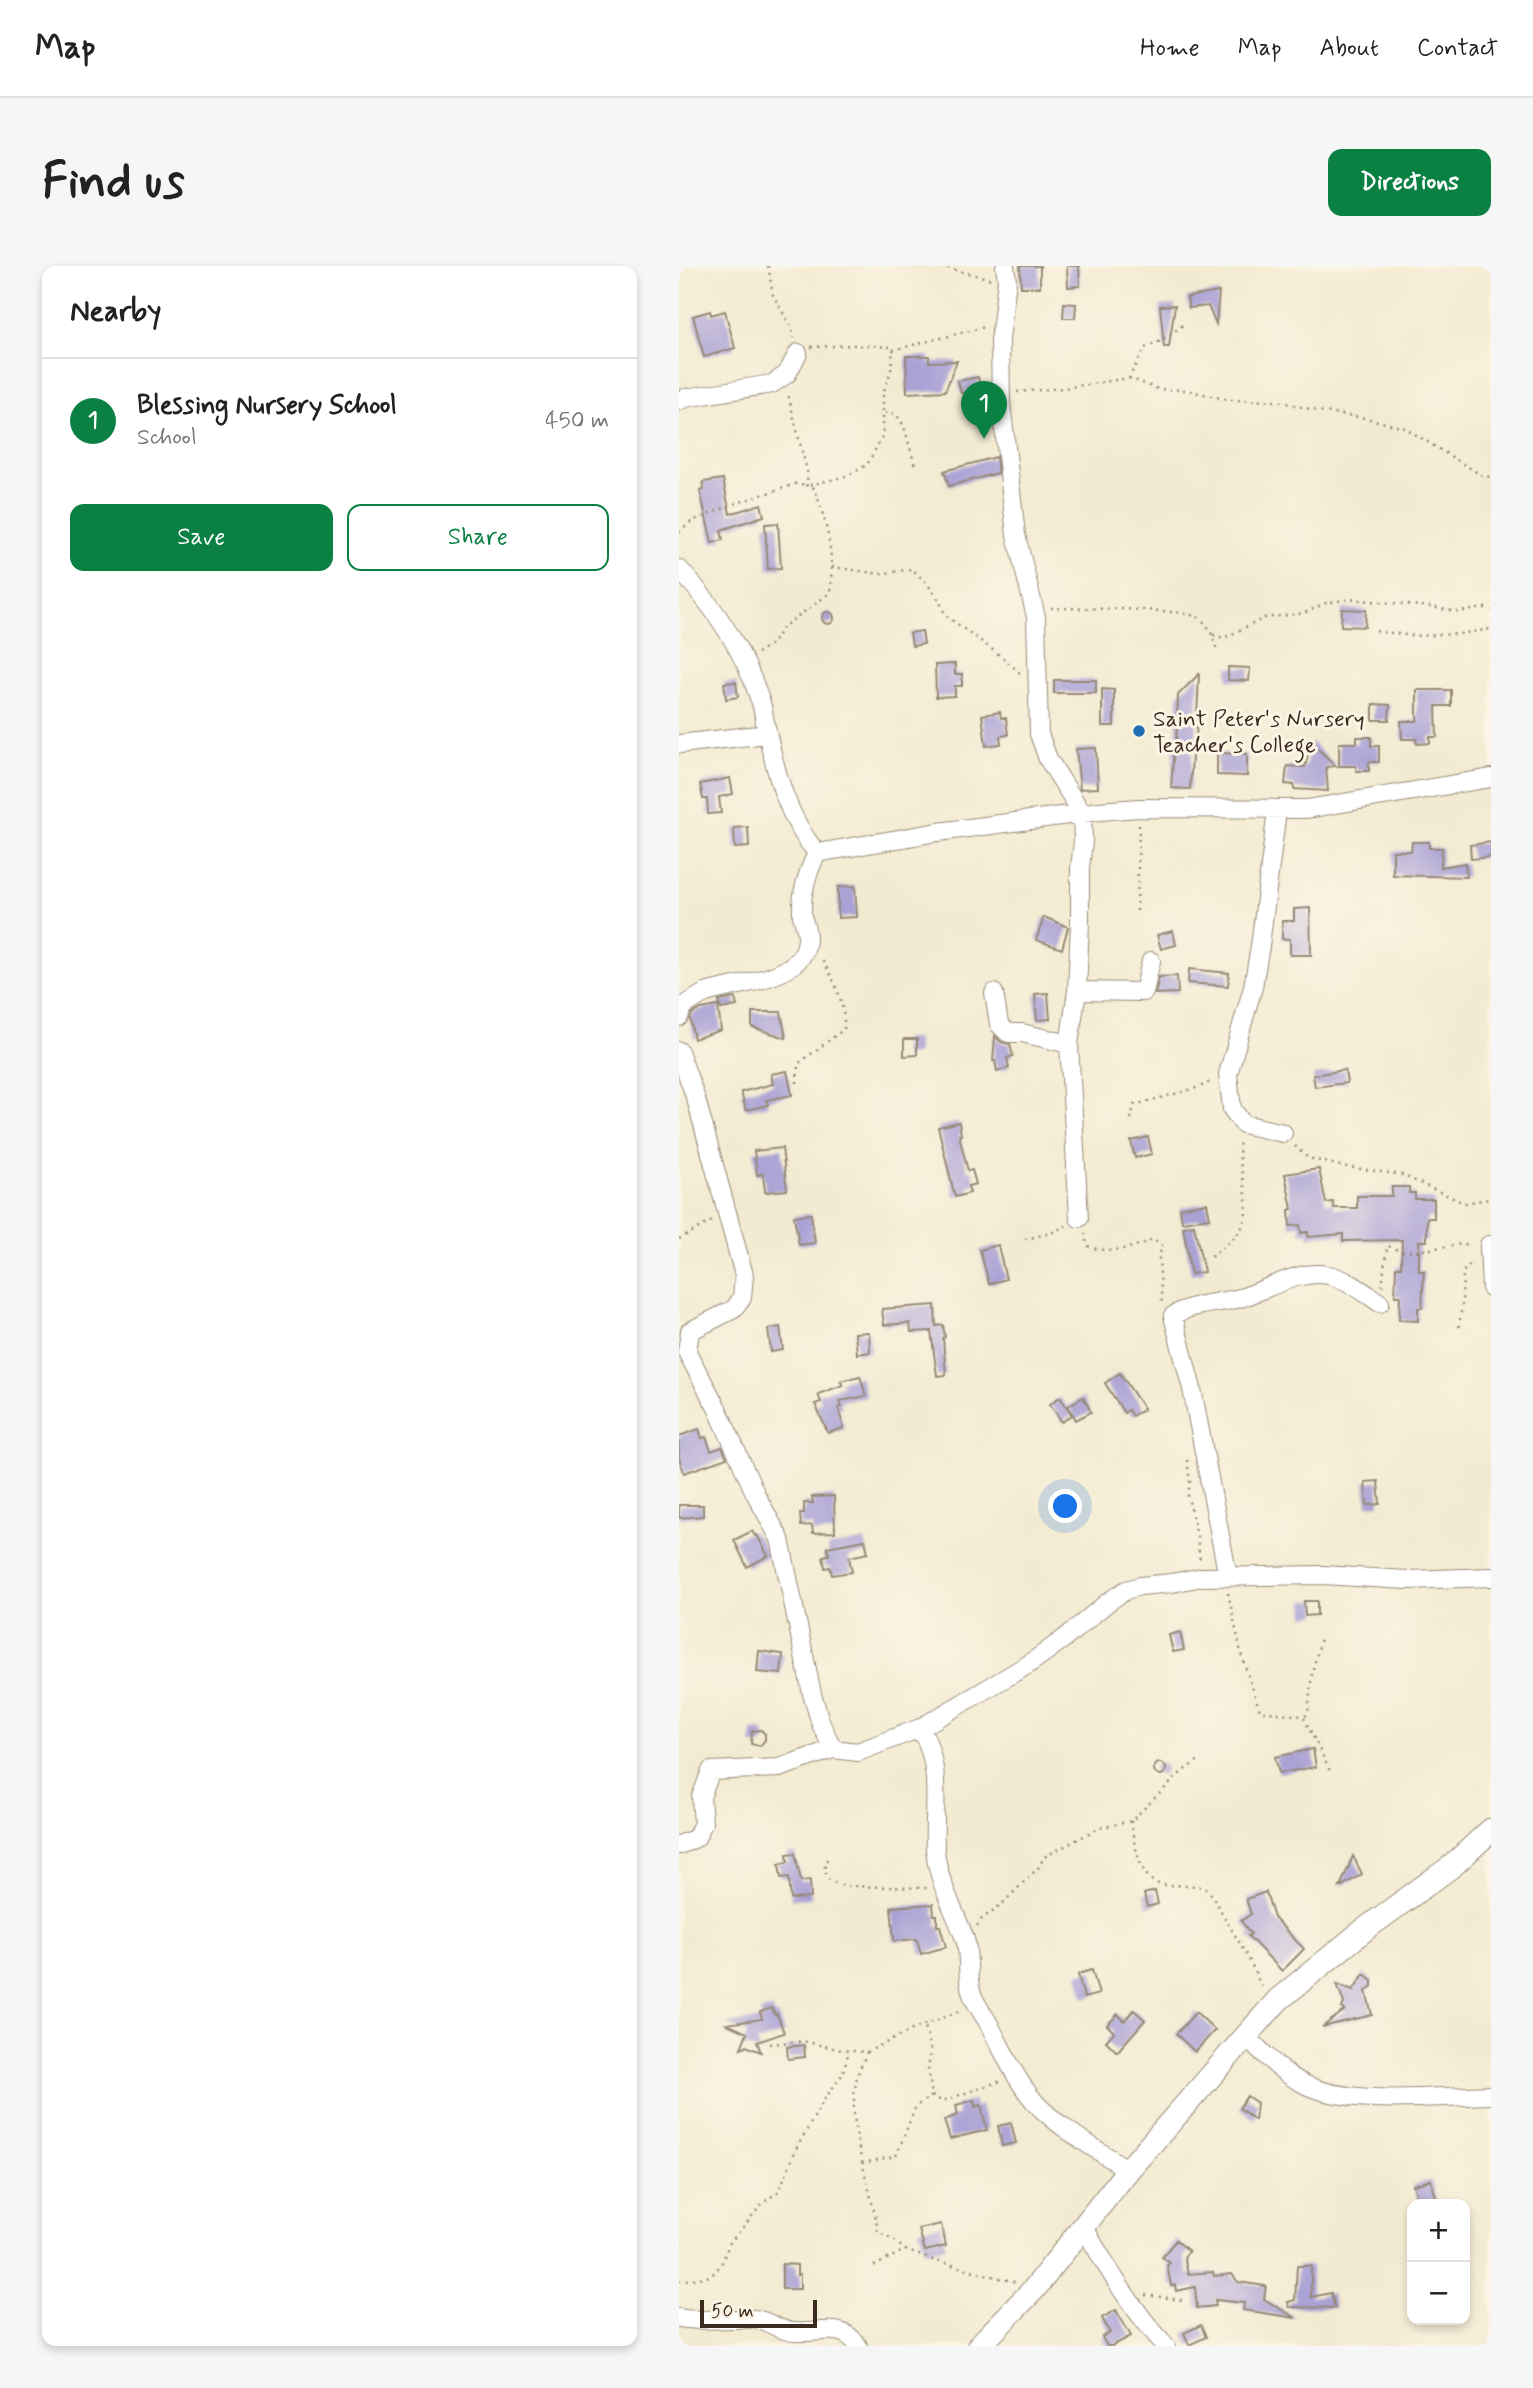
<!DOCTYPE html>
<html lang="en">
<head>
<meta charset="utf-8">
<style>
	:root { --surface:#fff; --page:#f6f6f6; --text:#222; --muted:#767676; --line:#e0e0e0; --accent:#0b8043 }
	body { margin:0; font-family:Mynerve,sans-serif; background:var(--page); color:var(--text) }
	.controls { position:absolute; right:21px; bottom:21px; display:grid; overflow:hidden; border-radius:14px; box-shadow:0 4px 10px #0003 }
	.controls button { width:63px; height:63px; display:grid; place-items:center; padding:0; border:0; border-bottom:2px solid var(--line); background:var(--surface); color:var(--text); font:35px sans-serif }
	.scale { position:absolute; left:21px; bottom:18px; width:117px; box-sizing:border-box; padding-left:7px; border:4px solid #3b2a1e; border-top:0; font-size:19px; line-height:24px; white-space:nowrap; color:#3b2a1e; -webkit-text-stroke:5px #fcf5e5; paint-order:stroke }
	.you { position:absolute; left:387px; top:1241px; width:24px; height:24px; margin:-18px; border:5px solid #fff; border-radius:50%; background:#1a73e8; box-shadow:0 0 0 10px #1a73e833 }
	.badge { display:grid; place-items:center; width:46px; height:46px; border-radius:50%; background:var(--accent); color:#fff; font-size:23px; font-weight:700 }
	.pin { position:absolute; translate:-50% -58px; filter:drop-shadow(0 2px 4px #0008) }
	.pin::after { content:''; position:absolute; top:37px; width:24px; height:21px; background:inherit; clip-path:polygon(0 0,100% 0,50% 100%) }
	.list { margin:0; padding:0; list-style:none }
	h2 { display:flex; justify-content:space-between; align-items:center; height:91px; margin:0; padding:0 28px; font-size:30px }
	h2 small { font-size:23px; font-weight:400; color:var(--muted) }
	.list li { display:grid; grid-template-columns:46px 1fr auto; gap:21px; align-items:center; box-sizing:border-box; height:126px; padding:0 28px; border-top:2px solid var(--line) }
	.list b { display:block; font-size:26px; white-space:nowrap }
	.list p { margin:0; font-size:23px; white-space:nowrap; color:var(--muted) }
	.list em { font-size:23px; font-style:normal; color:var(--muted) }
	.actions { display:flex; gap:14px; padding:21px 28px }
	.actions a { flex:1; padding:16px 0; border:2px solid var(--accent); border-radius:14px; text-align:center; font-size:24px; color:var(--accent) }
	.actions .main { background:var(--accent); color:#fff }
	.map { position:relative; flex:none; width:812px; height:2080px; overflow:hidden; border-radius:14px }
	header { display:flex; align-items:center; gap:42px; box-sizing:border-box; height:98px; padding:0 35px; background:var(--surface); border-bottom:2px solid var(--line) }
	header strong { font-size:33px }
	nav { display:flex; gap:38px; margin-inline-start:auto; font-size:24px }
	.intro { display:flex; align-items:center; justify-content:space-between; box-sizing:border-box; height:168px; padding:0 42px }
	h1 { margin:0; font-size:49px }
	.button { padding:18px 32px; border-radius:14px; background:var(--accent); color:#fff; font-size:24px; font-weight:700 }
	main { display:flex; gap:42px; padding:0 42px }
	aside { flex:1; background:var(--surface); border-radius:14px; box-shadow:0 4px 10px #0003 }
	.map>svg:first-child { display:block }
	.building { fill:#aaa2d5 }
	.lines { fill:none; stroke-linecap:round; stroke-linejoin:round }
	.minor-casing { stroke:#978a78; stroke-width:20 }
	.tertiary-casing { stroke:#978a78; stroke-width:25 }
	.path { stroke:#978a78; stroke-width:2.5; stroke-dasharray:2 5; stroke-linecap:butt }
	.minor { stroke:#fff; stroke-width:18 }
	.tertiary { stroke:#fff; stroke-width:23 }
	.poi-dot { fill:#1f6fb2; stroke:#fcf5e5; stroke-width:2.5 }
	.labels { text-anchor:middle; stroke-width:6; stroke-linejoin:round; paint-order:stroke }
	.poi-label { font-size:23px; fill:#3b2a1e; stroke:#fcf5e5; text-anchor:start }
</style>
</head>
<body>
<header>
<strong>Map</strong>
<nav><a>Home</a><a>Map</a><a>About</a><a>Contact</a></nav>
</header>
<div class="intro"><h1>Find us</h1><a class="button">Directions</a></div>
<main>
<aside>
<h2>Nearby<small></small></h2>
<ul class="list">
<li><span class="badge">1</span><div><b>Blessing Nursery School</b><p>School</p></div><em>450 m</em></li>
</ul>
<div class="actions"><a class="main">Save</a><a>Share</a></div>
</aside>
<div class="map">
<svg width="812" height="2080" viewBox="0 0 812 2080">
	<rect width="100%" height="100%" fill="#fcf5e5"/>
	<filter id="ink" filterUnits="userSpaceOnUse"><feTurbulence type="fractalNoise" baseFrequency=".0143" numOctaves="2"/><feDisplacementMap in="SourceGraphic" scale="14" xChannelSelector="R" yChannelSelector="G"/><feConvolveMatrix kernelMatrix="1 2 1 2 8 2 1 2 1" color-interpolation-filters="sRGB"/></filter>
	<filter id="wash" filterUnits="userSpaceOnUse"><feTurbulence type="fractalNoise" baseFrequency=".00686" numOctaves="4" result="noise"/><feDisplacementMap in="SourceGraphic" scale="28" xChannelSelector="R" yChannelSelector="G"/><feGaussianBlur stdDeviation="1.57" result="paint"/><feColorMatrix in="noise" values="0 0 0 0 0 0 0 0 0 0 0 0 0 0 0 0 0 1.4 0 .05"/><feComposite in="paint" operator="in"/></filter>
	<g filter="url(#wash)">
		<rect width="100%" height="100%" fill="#f3ebd1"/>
		<g id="blocks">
			<!-- building -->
			<path class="building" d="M341,0H361V21H342Z
				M388,0H400L401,20L389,21Z
				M540,26L537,58L529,40L510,42L508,31Z
				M385,37L397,38L396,52H384Z
				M496,39L490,81H485L481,40Z
				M31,45L32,49L46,45L56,82L25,91L14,50Z
				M227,90H250V96L278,95L266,125L228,127Z
				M299,111L302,123L282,127L279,115Z
				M317,191L319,207L270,220L265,205Z
				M44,213L51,248L82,238L85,250L42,264L44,274L33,277L21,225L25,224L24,216Z
				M99,257L102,302L89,303L86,258Z
				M663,343L687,344L686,361L662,360Z
				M143 352a6 6 0 1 1 12 0a6 6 0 1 1-12 0Z
				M243,365L245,378L233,380L231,367Z
				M276,398V408H283V420H276V430L257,431L256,399Z
				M549,401L571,402L570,415L549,414Z
				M520,408L517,474H514L511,523L492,522L495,481H497L499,429Z
				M375,414H417V427H375Z
				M57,416L59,431L47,433L45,417Z
				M423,423L435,424V460H423Z
				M738,424H772V440H757L758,471H751V477L738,478L737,473H723L722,455H738Z
				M694,438L711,439L710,454H694Z
				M321,446L322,452H327L329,469L321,470L322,478L307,480L303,449Z
				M678,471H692V480H700V496H690V505H677V500H660V477H678Z
				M632,476L657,500L647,501L649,525L615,523V519L606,518L608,500L626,501Z
				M417,482L419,522L401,523L397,483Z
				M538,487L568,488V510L538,509Z
				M51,512L54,528L40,531L42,547L29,548L28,533H24L21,518Z
				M69,561L70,581L56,582L55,562Z
				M733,576H750V582H763L762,601L786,597L788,611L714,609V585H732Z
				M812,576V591L792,593L791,579Z
				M176,620L178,651L159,652V621Z
				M631,642L632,689H611V673H603V655H615V643Z
				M365,651L389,661L383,683L357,674Z
				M494,665L497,679L482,683L478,669Z
				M510,703L550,707L549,720L509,717Z
				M498,710L499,727L476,728L480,711Z
				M369,727L371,753L358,754L356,728Z
				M56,732L58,740L42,743L40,735Z
				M39,740L42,764L15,773L11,753L13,748L22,743Z
				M73,746H102L107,772L73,761Z
				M316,770L322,776L331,778L334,790L328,792L330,802L318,805L316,795H314Z
				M225,773H238V789L225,790Z
				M666,804L668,817L636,821L634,809Z
				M108,805L113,829L87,834L89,839L67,844L62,826L94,818L92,808Z
				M280,856L282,869H280L289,905L293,904L297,918L289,920L291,927L276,931L259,861Z
				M469,871L473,888L456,892L452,875Z
				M103,882L108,924L86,926L84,908L78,909L75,885Z
				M640,903L647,937L654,936L655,942H678V930H713V921H730V927H736V933H755V952H748V975H740V1005H745L743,1042H739V1055L720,1054L721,1030H716L717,1001H722L723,974L664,975V968L629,971V966L622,967L621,959L611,960L610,944L613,943L606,908Z
				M528,937L531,952L503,956L501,942Z
				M132,948L136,977L120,979L115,950Z
				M515,959L525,1006L512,1008L504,961Z
				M319,979L327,1013L310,1018L301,984Z
				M256,1039L257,1060L264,1059L266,1071L264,1072L267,1109L258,1110L252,1065L232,1066L231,1057L205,1059L203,1043Z
				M101,1061L104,1084L92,1086L89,1063Z
				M190,1066L191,1086L178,1088L176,1067Z
				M441,1107L465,1143L453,1150L449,1144L445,1147L426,1117Z
				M181,1110L187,1130L161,1135L163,1141L159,1142L165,1162L149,1167L136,1138L142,1136L139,1128L164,1119L161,1115Z
				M381,1131L393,1149L383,1156L371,1138Z
				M404,1131L412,1146L397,1154L389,1140Z
				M20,1163L23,1172L27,1171L32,1185L43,1181L48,1192L5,1207L0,1192V1170Z
				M699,1215L701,1238L688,1239L686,1216Z
				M155,1230L156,1266L134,1267L133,1259L122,1260L121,1247H125V1237H134L133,1231Z
				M0,1239H24V1250L0,1252Z
				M73,1265L76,1270L78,1269L89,1290L68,1301L55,1274Z
				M186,1274L189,1287L170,1291L173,1306L153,1309L151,1301L146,1302L144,1290L150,1289L148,1281Z
				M625,1335H638V1349L626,1350Z
				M501,1366L505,1384L494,1386L490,1369Z
				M80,1385L104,1388L102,1408L78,1406Z
				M82,1464L86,1468V1474L81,1480L72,1478L73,1465Z
				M634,1483L637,1501L600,1507L596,1491Z
				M475 1503a6 6 0 1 1 12 0a6 6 0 1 1-12 0Z
				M116,1587L122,1615L131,1614L132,1632L112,1633L110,1611L102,1612L100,1598L109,1596L108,1588Z
				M674,1590L683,1608L661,1621Z
				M476,1625L479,1638L468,1641L465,1628Z
				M587,1626L595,1652L625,1683L603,1705L569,1670L572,1668L562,1655L572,1648L567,1633Z
				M254,1638L255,1649H258V1660H261L267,1681L242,1688L238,1673L215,1675L212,1641Z
				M413,1704L420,1728L405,1732L399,1708Z
				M685,1708L693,1714V1720L687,1725L693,1749L643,1761L666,1744L663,1742L665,1737L658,1718L674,1724Z
				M93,1742L96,1749L98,1748L105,1767L78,1776L82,1786L67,1780L62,1782L68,1767L48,1758L83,1753L81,1746Z
				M455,1744L466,1754L438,1786L427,1775L435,1766L428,1759L439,1748L445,1755Z
				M517,1746L536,1764L516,1786L497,1768Z
				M125,1779L126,1791L109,1793L108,1781Z
				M568,1830L578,1837L576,1854L560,1842Z
				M295,1834L296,1841L302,1839L308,1864L271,1873L265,1854L279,1849L277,1839Z
				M332,1857L337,1877L323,1880L319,1860Z
				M752,1914L759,1938H740L734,1919Z
				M262,1958L267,1980L246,1985L240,1963Z
				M497,1974L510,1985L505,1991L509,2008L534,2006L535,2010L553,2008L559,2016L587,2020L585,2033L617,2052L564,2044L565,2037L536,2034L537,2040L518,2042L516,2021L497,2025L496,2019L492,2020L488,1999L491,1997L483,1991Z
				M103,1998L118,1999V2009L121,2008V2023H103Z
				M618,2000H632V2031L652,2027L656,2042L610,2041L609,2036L616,2034Z
				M437,2044L452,2070L433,2080H428L423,2071L431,2067L423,2052Z
				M522,2059L527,2071L510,2079L505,2067Z"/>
		</g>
	</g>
	<g filter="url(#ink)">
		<use href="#blocks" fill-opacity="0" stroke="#978a78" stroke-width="2"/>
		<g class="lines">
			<defs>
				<path id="minor" d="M326,0L328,14L321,74L322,136L337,269L357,351L360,468L369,493L403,547L404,575L401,602V657L398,725L390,778L400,952
					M0,135L6,132L93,118L108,108L119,87
					M0,303C35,340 65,385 81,434C85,444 85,455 88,465C97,508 109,553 138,587
					M0,478L88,468
					M598,544L581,680L574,721L549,808L553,843L564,858L604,867
					M398,725L465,726L472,695
					M315,727L320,758L329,767H343L390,778
					M0,751L4,741C11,736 19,730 27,727C57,717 130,714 128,670C128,663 124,656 123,649C122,626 128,608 138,587L259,566L420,545L460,542L628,543L812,512
					M0,785L17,833L65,1009L63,1032L55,1043L11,1065L8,1086L38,1142L76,1227L101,1273L133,1428L142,1458L154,1483L179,1486L241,1462L350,1398L386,1372L429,1336L447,1324L461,1320L493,1317L523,1311L643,1309L728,1314L812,1311
					M810,979L812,1022
					M549,1311L513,1123L494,1050C513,1037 539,1038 561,1032C588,1024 620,1003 649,1009C667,1012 686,1027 701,1037
					M241,1462C264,1499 254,1541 256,1582C258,1614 275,1643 286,1673C291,1687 287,1709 292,1725C296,1739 306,1749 312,1762C325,1787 337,1814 355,1835C375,1859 422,1886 449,1904
					M0,1579L17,1572L24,1557L22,1531L32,1505L100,1502L154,1483
					M567,1770C585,1788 602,1807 625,1818C670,1841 761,1830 812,1829
					M405,1961C428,2003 454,2045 487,2080
					M0,2052C26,2057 50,2051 75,2053C90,2054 101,2066 116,2066C141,2068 164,2056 179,2080"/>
				<path id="tertiary" d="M300,2080L356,2022L449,1904L599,1734L685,1664L773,1600L812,1564"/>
			</defs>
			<!-- minor casing -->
			<use href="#minor" class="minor-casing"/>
			<!-- tertiary casing -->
			<use href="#tertiary" class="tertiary-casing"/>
			<!-- path -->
			<path class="path" d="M89,0L94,29L112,61L115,72
				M234,0L239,2L265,1L312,13
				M132,81L175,79L213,81L214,84L306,61
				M450,112L479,123L507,124L550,134L598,135L639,145L687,152L726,162L802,209L812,211
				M338,126L385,122L450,112L466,82L484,74L505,58
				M206,147L217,148L225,160L236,200
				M131,219L168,210L188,199L204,169V128L212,104L214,84
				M0,266L13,255L61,236L119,217L129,220
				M153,301L201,308L233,303C248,317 260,329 266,349L322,390L342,408
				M372,342C400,343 501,341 520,352C531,359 535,373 538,385
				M697,365L735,370L780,368L812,363
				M534,369L545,372L585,352L625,347L647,337L671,333L752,341L779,346L806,342L812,344
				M78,387L94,377L104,361L151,327C156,292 148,255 135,222L127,219L129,209L109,128
				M458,645L460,559
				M118,817L119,798L165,763C167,739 155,712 141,691
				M452,853L455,839L521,821L533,815
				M616,880L629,892L662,900L723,909L785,937L812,933
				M406,967L408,980C429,988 454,983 473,973L483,979L480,992L483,1040
				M0,973L33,955
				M346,973L372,967L387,960
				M532,991C543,981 561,971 565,956C573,930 557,901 561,875
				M703,1020L708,980C714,981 718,984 724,985C747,986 769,978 792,978
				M780,1061L783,1039L784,1006L794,995
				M508,1194L511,1215L509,1230L518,1270L521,1294
				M549,1327L563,1391L581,1445L624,1450L651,1505
				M626,1450L629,1448L633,1407L643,1369
				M452,1555C454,1572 460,1613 480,1618C496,1621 512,1617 529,1623L572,1697L583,1722
				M148,1593L145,1604L150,1614L165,1620L248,1622
				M298,1660L303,1653L324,1637L360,1601L365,1591L420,1562L452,1555L504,1505L523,1492
				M91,1778L124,1775L162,1784L188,1786L235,1763L281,1745
				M188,1786C185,1794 180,1803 178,1811C166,1862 192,1917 199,1966L216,1975L226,1984
				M253,1830L263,1835L322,1815
				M183,1897L217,1890L237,1840L253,1830L249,1802L252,1785L246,1760
				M195,2000L226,1984L254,1994L336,2016
				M0,2015L32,2010L42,1999L50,1978L84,1937L100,1925L118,1881L145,1834L163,1809L170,1785
				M466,2029L504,2034"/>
			<!-- minor -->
			<use href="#minor" class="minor"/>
			<!-- tertiary -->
			<use href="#tertiary" class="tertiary"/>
		</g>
	</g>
	<!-- markers -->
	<circle class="poi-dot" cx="460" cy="465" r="7"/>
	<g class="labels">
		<!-- poi labels -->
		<g class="poi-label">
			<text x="474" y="460">Saint Peter's Nursery<tspan x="474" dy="26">Teacher's College</tspan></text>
		</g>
	</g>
</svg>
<div class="controls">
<button>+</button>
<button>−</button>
</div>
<div class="scale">50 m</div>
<div class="you"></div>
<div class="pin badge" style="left:305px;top:173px">1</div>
</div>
</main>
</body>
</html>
